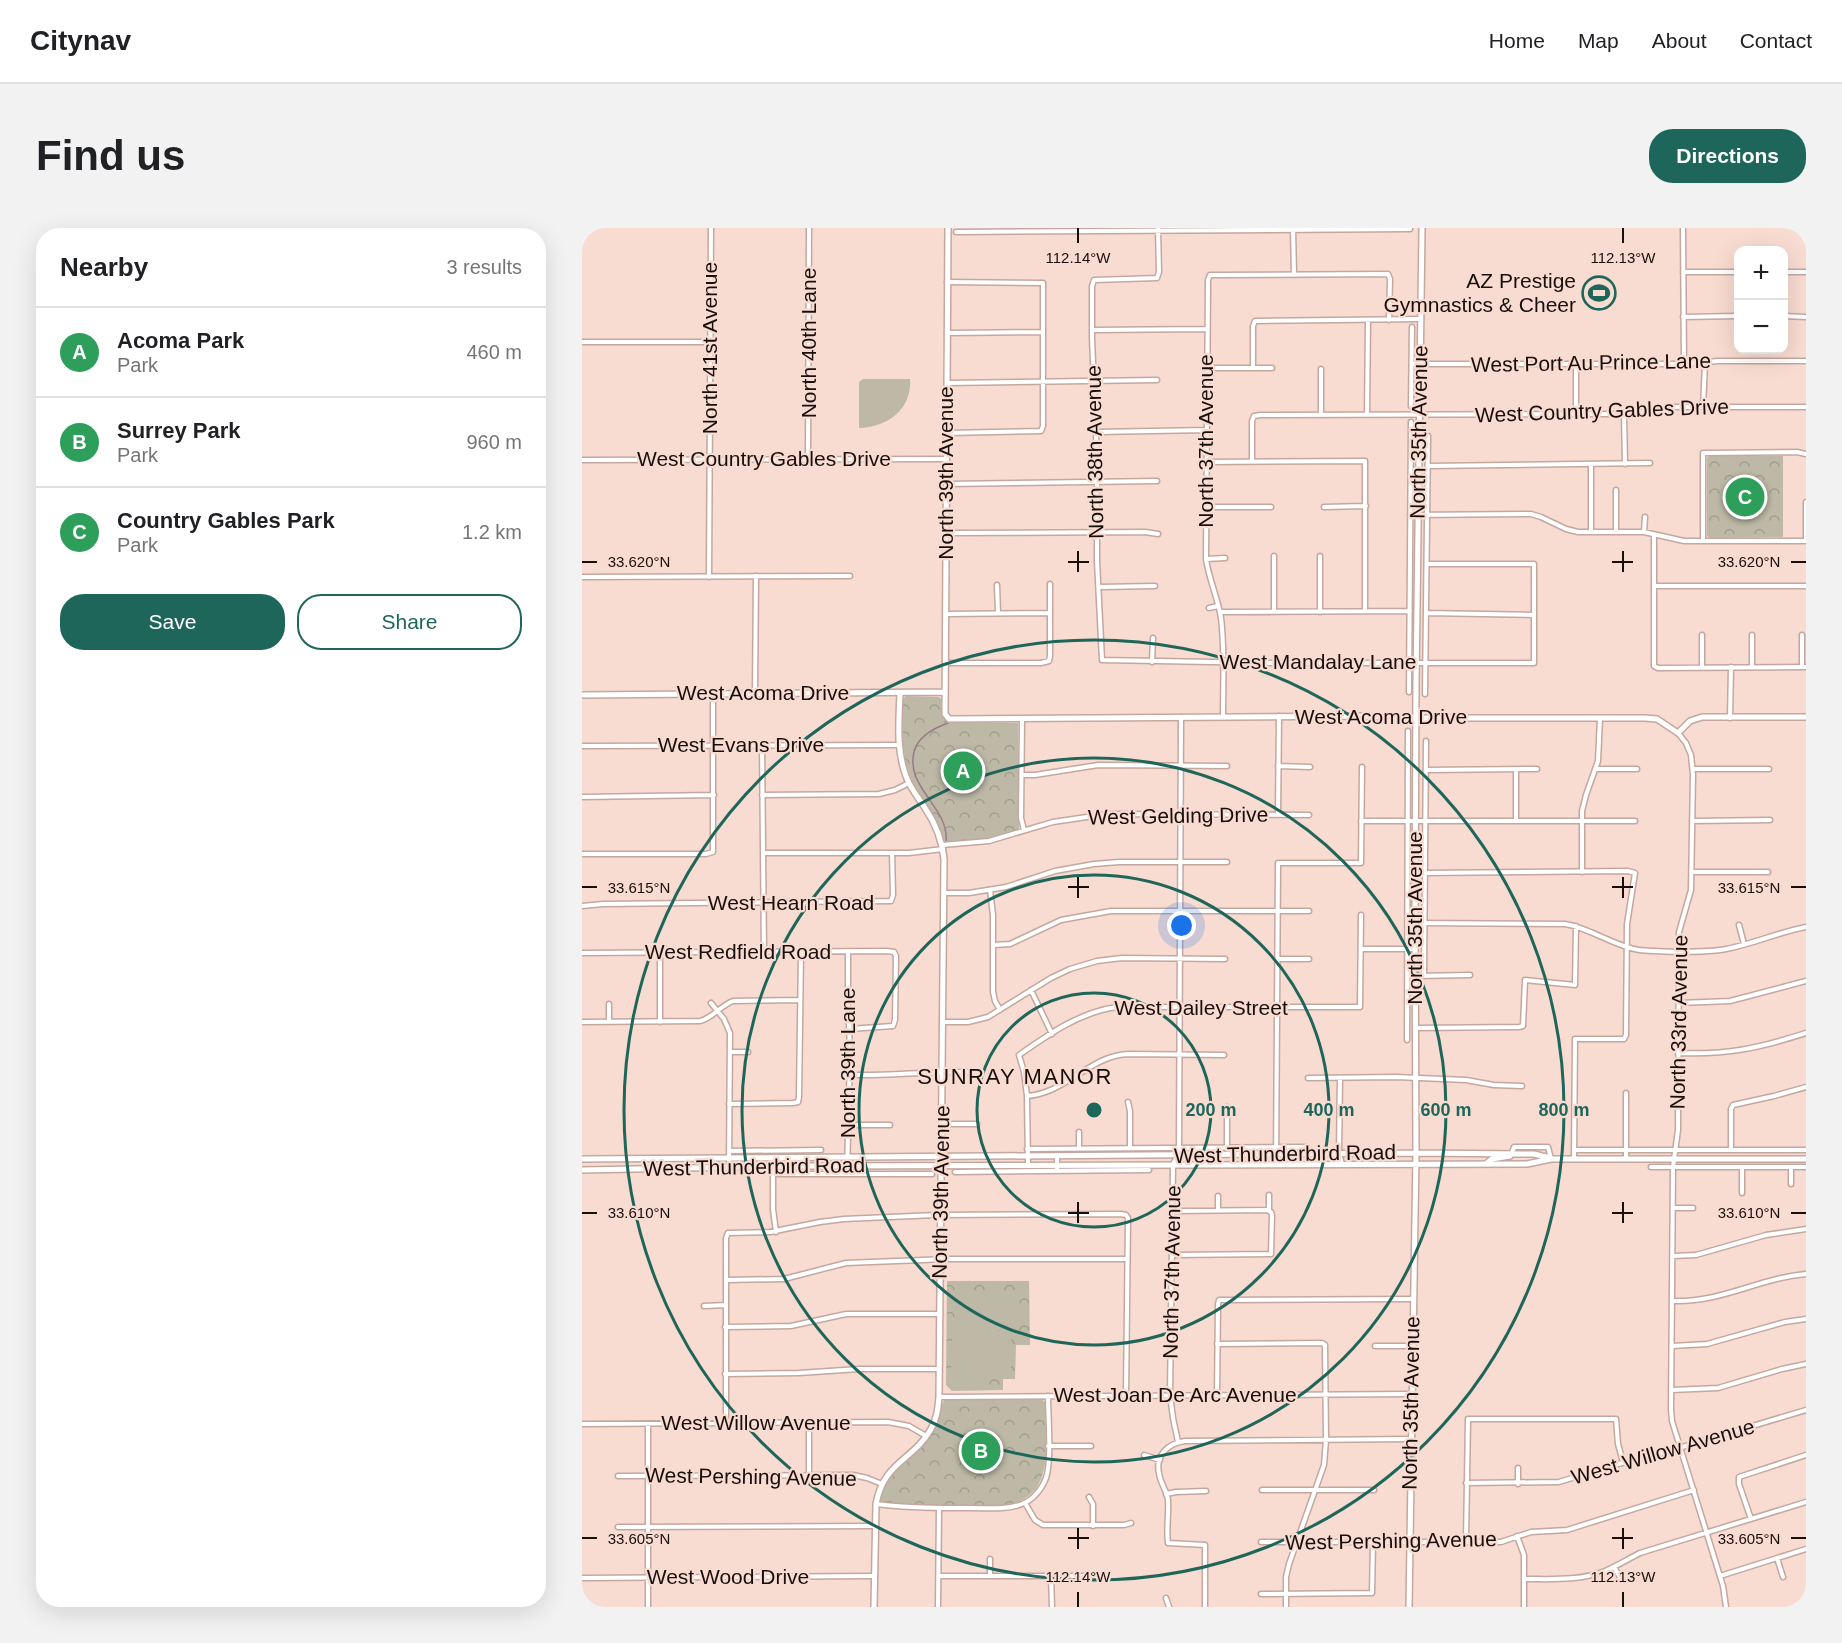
<!DOCTYPE html>
<html lang="en">
<head>
<meta charset="utf-8">
<style>
	:root { --surface:#fff; --page:#f2f2f2; --text:#202124; --muted:#757577; --line:#e0e0e0; --accent:#1f665a }
	body { margin:0; font-family:Arial,sans-serif; background:var(--page); color:var(--text) }
	.controls { position:absolute; right:18px; top:18px; display:grid; overflow:hidden; border-radius:12px; box-shadow:0 6px 24px #0002 }
	.controls button { width:54px; height:54px; display:grid; place-items:center; padding:0; border:0; border-bottom:2px solid var(--line); background:var(--surface); color:var(--text); font:30px sans-serif }
	.you { position:absolute; left:600px; top:698px; width:21px; height:21px; margin:-15px; border:4px solid #fff; border-radius:50%; background:#1a73e8; box-shadow:0 0 0 9px #1a73e833 }
	.badge { display:grid; place-items:center; width:39px; height:39px; border-radius:50%; background:var(--accent); color:#fff; font-size:20px; font-weight:700 }
	.pin { position:absolute; translate:-50% -50%; border:3px solid #fff; box-shadow:0 2px 6px #0006 }
	.list { margin:0; padding:0; list-style:none }
	h2 { display:flex; justify-content:space-between; align-items:center; height:78px; margin:0; padding:0 24px; font-size:26px }
	h2 small { font-size:20px; font-weight:400; color:var(--muted) }
	.list li { display:grid; grid-template-columns:39px 1fr auto; gap:18px; align-items:center; box-sizing:border-box; height:90px; padding:0 24px; border-top:2px solid var(--line) }
	.list b { display:block; font-size:22px; white-space:nowrap }
	.list p { margin:0; font-size:20px; white-space:nowrap; color:var(--muted) }
	.list em { font-size:20px; font-style:normal; color:var(--muted) }
	.actions { display:flex; gap:12px; padding:18px 24px }
	.actions a { flex:1; padding:14px 0; border:2px solid var(--accent); border-radius:24px; text-align:center; font-size:21px; color:var(--accent) }
	.actions .main { background:var(--accent); color:#fff }
	.map { position:relative; flex:none; width:1224px; height:1379px; overflow:hidden; border-radius:24px }
	header { display:flex; align-items:center; gap:36px; box-sizing:border-box; height:84px; padding:0 30px; background:var(--surface); border-bottom:2px solid var(--line) }
	header strong { font-size:28px }
	nav { display:flex; gap:33px; margin-inline-start:auto; font-size:21px }
	.intro { display:flex; align-items:center; justify-content:space-between; box-sizing:border-box; height:144px; padding:0 36px }
	h1 { margin:0; font-size:42px }
	.button { padding:15px 27px; border-radius:24px; background:var(--accent); color:#fff; font-size:21px; font-weight:700 }
	main { display:flex; gap:36px; padding:0 36px }
	aside { flex:1; background:var(--surface); border-radius:24px; box-shadow:0 6px 24px #0002 }
	.map>svg:first-child { display:block }
	.forest { fill:url(#forest-crowns) }
	.pitch { fill:#bdb9a6 }
	.lines { fill:none; stroke-linecap:round; stroke-linejoin:round }
	.stream { stroke:#987b8b; stroke-width:1.5 }
	.street-casing { stroke:#c4a89f; stroke-width:7 }
	.secondary-casing { stroke:#c4a89f; stroke-width:8 }
	.street { stroke:#fff; stroke-width:4 }
	.secondary { stroke:#fff; stroke-width:5 }
	.ticks { fill:none; stroke:#180f0c; stroke-width:2 }
	.ring { fill:none; stroke:#1f665a; stroke-width:3 }
	.labels { text-anchor:middle; stroke-width:4.5; stroke-linejoin:round; paint-order:stroke }
	.poi-label { font-size:21px; fill:#180f0c; stroke:#f8dbd1; text-anchor:end }
	.street-label { font-size:21px; fill:#180f0c; stroke:#f8dbd1 }
	.neighbourhood-label { font-size:22px; letter-spacing:1.5px; fill:#180f0c; stroke:#f8dbd1 }
	.ticks-label { font-size:15px; text-anchor:middle; fill:#180f0c; stroke:#f8dbd1; stroke-width:4.5; stroke-linejoin:round; paint-order:stroke }
	.centre { fill:#1f665a; stroke:#f8dbd1; stroke-width:3 }
	.ring-label { font-size:18px; text-anchor:middle; font-weight:bold; fill:#1f665a; stroke:#f8dbd1; stroke-width:4.5; stroke-linejoin:round; paint-order:stroke }
</style>
</head>
<body>
<header>
<strong>Citynav</strong>
<nav><a>Home</a><a>Map</a><a>About</a><a>Contact</a></nav>
</header>
<div class="intro"><h1>Find us</h1><a class="button">Directions</a></div>
<main>
<aside>
<h2>Nearby<small>3 results</small></h2>
<ul class="list">
<li><span class="badge" style="background:#2e9e5b">A</span><div><b>Acoma Park</b><p>Park</p></div><em>460 m</em></li>
<li><span class="badge" style="background:#2e9e5b">B</span><div><b>Surrey Park</b><p>Park</p></div><em>960 m</em></li>
<li><span class="badge" style="background:#2e9e5b">C</span><div><b>Country Gables Park</b><p>Park</p></div><em>1.2 km</em></li>
</ul>
<div class="actions"><a class="main">Save</a><a>Share</a></div>
</aside>
<div class="map">
<svg width="1224" height="1379" viewBox="0 0 1224 1379">
	<defs>
		<pattern id="forest-crowns" width="20" height="18" patternUnits="userSpaceOnUse" patternTransform="scale(1.5)"><rect width="20" height="18" fill="#bdb9a6"/><path d="M2 6a3 3 0 1 1 6 0M12 15a3 3 0 1 1 6 0" fill="none" stroke="#a29e8e"/></pattern>
	</defs>
	<rect width="100%" height="100%" fill="#f8dbd1"/>
	<!-- forest -->
	<path class="forest" d="M1127,228H1201V309L1128,310L1125,308V230Z
		M324,468L357,469L359,471V487L366,494L436,495L437,601C414,610 389,614 365,614L362,612L354,591L332,558L324,536L321,517V471Z
		M365,1053H447L448,1117H434L433,1151H421V1162L370,1163L364,1157Z
		M459,1171L463,1174C463,1209 475,1267 428,1276C411,1280 390,1277 373,1277C352,1277 318,1281 299,1273C299,1243 334,1229 349,1207C357,1196 357,1183 362,1172Z"/>
	<!-- pitch -->
	<path class="pitch" d="M281,151H328C330,182 305,199 277,200V154Z
		M404,1063H432L434,1065V1098H431V1102L373,1103L372,1069L404,1068Z
		M398,1108H427L429,1110V1143L425,1142V1145H398L401,1158H372L369,1156L370,1111H398Z"/>
	<g class="lines">
		<!-- stream -->
		<path class="stream" d="M364,614C368,580 323,560 332,524C336,508 352,500 366,495"/>
		<defs>
			<path id="street" d="M576,0L577,44L575,50L512,52L510,58V110L515,230V333L520,432L686,435H952V336H845
				M711,0L712,47
				M1101,0L1102,136
				M374,4L828,1
				M1101,44H1156
				M1202,44H1224
				M1202,88L1224,89
				M1101,89L1156,88
				M510,102L625,101
				M365,105L461,104
				M0,114H128
				M830,136H1102L1136,133H1224
				M994,136V186
				M625,140H690
				M671,140V98L673,93L839,91
				M365,155L575,152
				M829,178L830,99
				M1121,179L1123,135
				M785,186L786,92
				M1042,186L1043,236
				M739,187V141
				M515,204L625,202
				M365,205L459,203L461,198V55L365,54
				M226,231L227,0
				M0,232L365,231
				M670,233V193L672,188L678,187L1024,186H1049L1091,179H1224
				M624,234L783,233V383
				M1009,237V304
				M846,238L1068,235
				M364,256L575,253
				M1034,262V304
				M1224,274V313
				M624,279H689
				M742,279L784,278
				M828,287L949,286L959,289L984,301L996,304H1062L1102,313H1224
				M1062,304L1063,289
				M364,305L563,304L576,306
				M1072,307V438L1076,440L1224,439
				M1121,313V225L1215,224L1224,226
				M624,331L643,330
				M0,349L268,348
				M127,349L129,0
				M415,357L416,385
				M1072,358H1224
				M518,359L573,358
				M627,380L636,378
				M638,384L828,383
				M692,384V328
				M738,384V328
				M844,385L952,387
				M364,386L468,385
				M1120,407V439
				M1170,407V439
				M1220,407V439
				M570,434L571,410
				M363,435H459L467,433L468,428V356
				M827,464L829,194
				M173,465L174,348
				M843,466L846,208
				M641,489C641,456 643,422 639,390C636,370 627,352 624,331L626,52L628,47H636L806,46L808,51L807,92
				M1148,490L1149,439
				M440,491L439,590L442,602
				M1096,505L1104,515L1109,527L1111,547L1109,662L1097,704L1096,902L1091,939L1089,1181L1090,1193L1141,1358L1144,1379
				M180,517L182,724
				M0,518L317,517
				M696,538L728,539
				M1014,541H1055
				M1111,541H1187
				M844,542L955,541
				M934,542V593
				M440,547H453L516,537L645,538
				M180,567L297,566L313,562L327,555
				M0,569L132,567
				M696,586L697,488
				M779,593H1053
				M1110,593L1188,592
				M360,617L407,613L471,594L525,586L727,587
				M181,625H327L361,621
				M0,626H124L131,624V466
				M1000,644V583L1004,567L1016,533L1018,490
				M1110,644H1186
				M843,645L1046,643L1053,645L1045,696L1044,807L1042,811H993L992,931
				M408,662L411,687V764L413,773L418,782
				M362,665H387L424,659L473,643L512,636L537,634H645
				M0,678L21,676L309,673L311,667L310,625
				M833,695L983,696C1009,700 1031,718 1057,722C1078,724 1123,725 1144,721C1171,716 1197,704 1224,699
				M1157,697L1162,716
				M411,717L428,716L479,692L529,683H727
				M779,721H833
				M0,725L305,723L312,724L314,728L313,792L311,798L267,801
				M78,725V794
				M695,731H727
				M842,747L844,513
				M833,748L888,747
				M449,762L470,806
				M129,775L142,791L148,805L147,939
				M1097,775L1148,773L1224,753
				M27,776V794
				M0,794L118,793C131,790 138,778 151,773L218,772
				M361,794H386L406,789L469,750L488,741L515,733L540,730L643,731
				M834,800L937,799L941,798L943,752L993,757L994,698
				M825,812L826,503
				M148,824H166
				M1096,825C1146,827 1177,820 1224,805
				M268,847C308,848 348,843 389,844
				M726,850L814,849L884,852L912,857L940,858
				M758,850L757,925L760,936
				M445,868C485,865 508,827 547,826L642,827
				M546,874L548,883V920
				M147,876L211,875L216,874L217,869L219,724
				M360,896H395
				M266,897H308
				M645,919V879
				M497,920V904
				M445,921L724,919
				M992,922H1224
				M1149,922V881L1151,877L1192,868L1224,859
				M147,923L239,922
				M930,925L932,919H966L969,931
				M475,928V943
				M191,930V981L194,1004
				M1044,931V865
				M694,936L696,635H779L780,539
				M446,937L445,868L442,844L437,827C467,806 498,784 535,779H778L779,687
				M1069,939H1224
				M1160,939V965
				M1209,939V956
				M373,944L567,942
				M191,946H350
				M265,946L268,825L266,771V723
				M1091,980H1111
				M636,982V968
				M687,982V967
				M590,1027L689,1026L690,987L689,984L685,982L591,983
				M1091,1028L1114,1027L1184,1007L1224,1001
				M144,1052L202,1051L264,1035L366,1031H545
				M1090,1073C1139,1075 1177,1050 1224,1046
				M122,1078L144,1077
				M143,1099L209,1098L264,1086H358
				M635,1116L740,1115L743,1117L744,1212L742,1237L707,1336L704,1349V1379
				M793,1118H830
				M1090,1118L1125,1116L1203,1094L1224,1091
				M143,1146L217,1145L277,1141H357
				M1089,1162L1136,1160L1200,1141L1224,1136
				M635,1167L636,1076L637,1072L831,1071
				M357,1169L829,1166
				M227,1194V1247
				M144,1195V1010L146,1005L188,1004L238,994L262,991L354,987L539,986L544,987L546,990L544,1167
				M0,1196L306,1194L327,1198L344,1208
				M596,1214L591,1190L588,1167L591,936L596,927L597,920L599,489
				M466,1218H509
				M562,1227L578,1232
				M936,1240V1256
				M36,1248L271,1247L285,1250L300,1256
				M884,1255L977,1254L1036,1236L1070,1228L1224,1182
				M680,1262H792
				M584,1266L594,1264L624,1263
				M507,1269L511,1276V1298
				M443,1275L453,1292L461,1297H542L549,1295
				M294,1276C326,1280 357,1280 390,1280C406,1280 424,1282 440,1276C451,1272 460,1261 464,1250C470,1232 466,1189 466,1168
				M1169,1291L1157,1256V1249L1224,1227
				M36,1299L293,1298
				M935,1308L942,1327V1379
				M679,1314H919L949,1304L985,1302L1112,1262
				M884,1314L886,1191H1034L1036,1216L1041,1234
				M1195,1330L1201,1349
				M408,1331V1348
				M1032,1339L1039,1351
				M357,1348H524
				M469,1348L470,1379
				M1138,1348L1224,1321
				M0,1350L293,1348
				M943,1351C970,1351 997,1353 1023,1343C1035,1338 1046,1331 1058,1325L1224,1274
				M679,1366L790,1365L791,1314
				M584,1370L587,1379
				M66,1379V1196
				M356,1379L357,1280
				M623,1379V1317L586,1315C584,1301 587,1286 586,1272C585,1263 578,1255 577,1245C573,1228 586,1215 603,1213L829,1211"/>
			<path id="secondary" d="M366,0L363,486L367,491L780,488L827,490H1063L1075,491L1096,505L1108,493L1120,489H1224
				M0,467L363,464
				M0,931L834,925L952,926L968,930
				M905,935L910,931L928,928
				M0,942L207,938L945,936L969,931H1224
				M292,1379L294,1276C302,1233 331,1233 349,1201C355,1191 356,1180 357,1169L362,631C360,612 354,596 343,580C336,569 328,560 324,548C314,522 317,492 318,465
				M827,1379L834,925L833,695L834,454L840,0"/>
		</defs>
		<!-- street casing -->
		<use href="#street" class="street-casing"/>
		<!-- secondary casing -->
		<use href="#secondary" class="secondary-casing"/>
		<!-- street -->
		<use href="#street" class="street"/>
		<!-- secondary -->
		<use href="#secondary" class="secondary"/>
	</g>
	<!-- ticks -->
	<path class="ticks" d="M496,0V15M1041,0V15M496,323V344M1041,323V344M0,334H15M486,334H507M1030,334H1051M1209,334H1224M496,649V670M1041,649V670M0,659H15M486,659H507M1030,659H1051M1209,659H1224M496,974V995M1041,974V995M0,985H15M486,985H507M1030,985H1051M1209,985H1224M496,1300V1321M1041,1300V1321M0,1310H15M486,1310H507M1030,1310H1051M1209,1310H1224M496,1364V1379M1041,1364V1379"/>
	<!-- distance rings -->
	<g class="ring">
		<circle cx="512" cy="882" r="117"/>
		<circle cx="512" cy="882" r="235"/>
		<circle cx="512" cy="882" r="352"/>
		<circle cx="512" cy="882" r="470"/>
	</g>
	<!-- icons -->
	<defs>
		<symbol id="stadium-ring" viewBox="-11 -11 22 22"><circle r="9.5" fill="#f8dbd1" stroke="#1f665a" stroke-width="1.5"/><path d="M0-5a6.5 5 0 1 0 0 10a6.5 5 0 1 0 0-10ZM-3.5-1.8h7v3.6h-7Z" fill="#1f665a"/></symbol>
	</defs>
	<g fill-rule="evenodd">
		<use href="#stadium-ring" x="998" y="46" width="38" height="38"/>
	</g>
	<g class="labels">
		<!-- poi labels -->
		<g class="poi-label">
			<text x="994" y="60">AZ Prestige<tspan x="994" dy="24">Gymnastics &amp; Cheer</tspan></text>
		</g>
		<!-- street labels -->
		<g class="street-label">
			<text transform="translate(227 115) rotate(-90)" y="7">North 40th Lane</text>
			<text transform="translate(128 120) rotate(-90)" y="7">North 41st Avenue</text>
			<text transform="translate(1009 135) rotate(-1)" y="7">West Port Au Prince Lane</text>
			<text transform="translate(1020 183) rotate(-2)" y="7">West Country Gables Drive</text>
			<text transform="translate(837 204) rotate(-89)" y="7">North 35th Avenue</text>
			<text transform="translate(624 213) rotate(-90)" y="7">North 37th Avenue</text>
			<text transform="translate(513 224) rotate(-91)" y="7">North 38th Avenue</text>
			<text x="182" y="238">West Country Gables Drive</text>
			<text transform="translate(364 245) rotate(-90)" y="7">North 39th Avenue</text>
			<text x="736" y="441">West Mandalay Lane</text>
			<text x="181" y="472">West Acoma Drive</text>
			<text x="799" y="496">West Acoma Drive</text>
			<text x="159" y="524">West Evans Drive</text>
			<text transform="translate(596 588) rotate(-1)" y="7">West Gelding Drive</text>
			<text x="209" y="682">West Hearn Road</text>
			<text transform="translate(833 690) rotate(-90)" y="7">North 35th Avenue</text>
			<text x="156" y="731">West Redfield Road</text>
			<text x="619" y="787">West Dailey Street</text>
			<text transform="translate(1097 794) rotate(-89)" y="7">North 33rd Avenue</text>
			<text transform="translate(266 835) rotate(-90)" y="7">North 39th Lane</text>
			<text transform="translate(703 926) rotate(-1)" y="7">West Thunderbird Road</text>
			<text transform="translate(172 939) rotate(-1)" y="7">West Thunderbird Road</text>
			<text transform="translate(359 964) rotate(-89)" y="7">North 39th Avenue</text>
			<text transform="translate(590 1044) rotate(-89)" y="7">North 37th Avenue</text>
			<text x="593" y="1174">West Joan De Arc Avenue</text>
			<text transform="translate(829 1175) rotate(-89)" y="7">North 35th Avenue</text>
			<text x="174" y="1202">West Willow Avenue</text>
			<text transform="translate(1081 1224) rotate(-16)" y="7">West Willow Avenue</text>
			<text transform="translate(169 1249) rotate(1)" y="7">West Pershing Avenue</text>
			<text transform="translate(809 1313) rotate(-1)" y="7">West Pershing Avenue</text>
			<text x="146" y="1356">West Wood Drive</text>
		</g>
		<!-- neighbourhood labels -->
		<g class="neighbourhood-label">
			<text x="433" y="856">SUNRAY MANOR</text>
		</g>
	</g>
	<g class="ticks-label">
		<text x="496" y="35">112.14°W</text>
		<text x="1041" y="35">112.13°W</text>
		<text x="57" y="339">33.620°N</text>
		<text x="1167" y="339">33.620°N</text>
		<text x="57" y="665">33.615°N</text>
		<text x="1167" y="665">33.615°N</text>
		<text x="57" y="990">33.610°N</text>
		<text x="1167" y="990">33.610°N</text>
		<text x="57" y="1316">33.605°N</text>
		<text x="1167" y="1316">33.605°N</text>
		<text x="496" y="1354">112.14°W</text>
		<text x="1041" y="1354">112.13°W</text>
	</g>
	<circle cx="512" cy="882" r="9" class="centre"/>
	<g class="ring-label">
		<text x="629" y="888">200 m</text>
		<text x="747" y="888">400 m</text>
		<text x="864" y="888">600 m</text>
		<text x="982" y="888">800 m</text>
	</g>
</svg>
<div class="controls">
<button>+</button>
<button>−</button>
</div>
<div class="you"></div>
<div class="pin badge" style="left:381px;top:543px;background:#2e9e5b">A</div>
<div class="pin badge" style="left:399px;top:1223px;background:#2e9e5b">B</div>
<div class="pin badge" style="left:1163px;top:269px;background:#2e9e5b">C</div>
</div>
</main>
</body>
</html>
